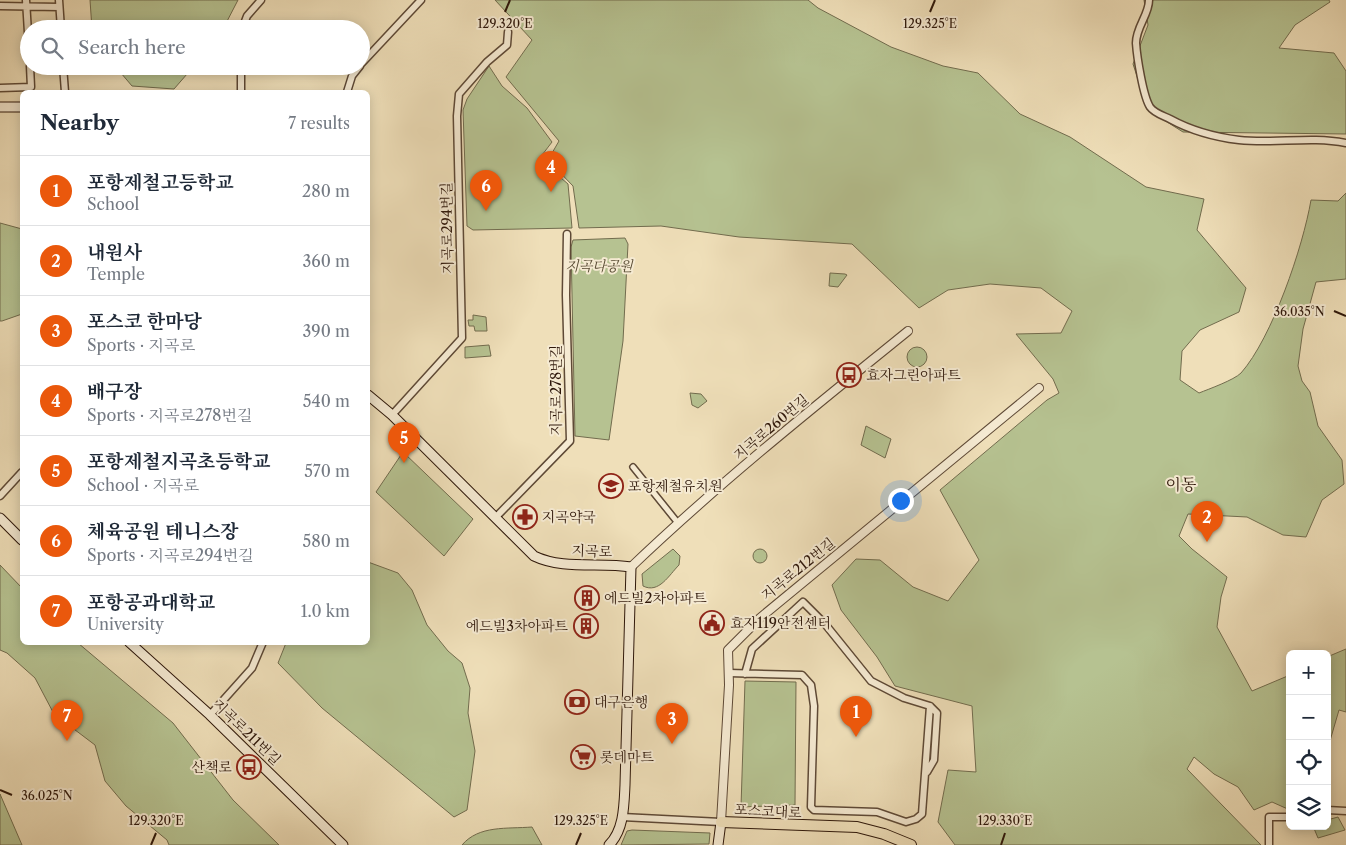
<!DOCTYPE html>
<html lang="en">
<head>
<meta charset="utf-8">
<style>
	:root { --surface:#fff; --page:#f6f6f7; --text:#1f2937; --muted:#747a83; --line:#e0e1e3; --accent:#ea580c }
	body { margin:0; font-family:"Libre Caslon Text","Noto Serif KR",serif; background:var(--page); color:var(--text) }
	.controls { position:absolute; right:15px; bottom:15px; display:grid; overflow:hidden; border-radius:8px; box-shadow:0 2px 12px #0003 }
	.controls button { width:45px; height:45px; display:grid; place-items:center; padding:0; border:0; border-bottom:1px solid var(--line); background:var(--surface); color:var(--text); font:25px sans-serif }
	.you { position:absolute; left:900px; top:500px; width:18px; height:18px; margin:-12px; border:4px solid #fff; border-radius:50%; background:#1a73e8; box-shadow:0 0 0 8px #1a73e833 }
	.badge { display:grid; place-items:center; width:32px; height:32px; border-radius:50%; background:var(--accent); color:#fff; font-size:16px; font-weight:700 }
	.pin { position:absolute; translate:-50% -41px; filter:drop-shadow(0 1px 2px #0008) }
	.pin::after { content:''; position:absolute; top:26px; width:18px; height:15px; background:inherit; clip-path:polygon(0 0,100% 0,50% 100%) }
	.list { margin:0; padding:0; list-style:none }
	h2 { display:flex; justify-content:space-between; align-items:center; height:65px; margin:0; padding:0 20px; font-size:21px }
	h2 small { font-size:16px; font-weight:400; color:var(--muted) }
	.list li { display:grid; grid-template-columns:32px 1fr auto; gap:15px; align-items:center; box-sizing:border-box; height:70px; padding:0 20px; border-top:1px solid var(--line) }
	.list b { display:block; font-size:19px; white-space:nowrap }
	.list p { margin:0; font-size:16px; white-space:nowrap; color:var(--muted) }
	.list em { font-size:16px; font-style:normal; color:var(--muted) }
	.icon { flex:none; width:28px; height:28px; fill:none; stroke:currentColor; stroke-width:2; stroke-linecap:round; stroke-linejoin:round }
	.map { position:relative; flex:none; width:1346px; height:845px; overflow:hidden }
	.search { position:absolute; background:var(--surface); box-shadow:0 2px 12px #0003; left:20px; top:20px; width:350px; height:55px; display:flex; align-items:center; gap:12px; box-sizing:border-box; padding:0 18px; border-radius:28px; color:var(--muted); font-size:19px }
	.panel { position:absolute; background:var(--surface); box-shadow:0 2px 12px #0003; left:20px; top:90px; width:350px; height:555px; border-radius:8px }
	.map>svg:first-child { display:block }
	.green { fill:#b6c291; stroke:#726c4e }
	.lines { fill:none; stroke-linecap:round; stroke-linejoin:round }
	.pedestrian-casing { stroke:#5e4936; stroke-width:8 }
	.minor-casing { stroke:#5e4936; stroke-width:9 }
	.tertiary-casing { stroke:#5e4936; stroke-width:10 }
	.secondary-casing { stroke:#2e170a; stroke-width:11 }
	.primary-casing { stroke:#2e170a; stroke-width:12 }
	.pedestrian { stroke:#f5ead2; stroke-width:5 }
	.minor { stroke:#f5ead2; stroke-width:6 }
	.tertiary { stroke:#f5ead2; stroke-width:8 }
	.secondary { stroke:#f5ead2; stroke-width:9 }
	.primary { stroke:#efdfb9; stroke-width:10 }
	.ticks { fill:none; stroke:#2e170a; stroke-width:2 }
	.labels { text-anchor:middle; stroke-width:4; stroke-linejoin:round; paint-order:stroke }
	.street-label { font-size:14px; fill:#2e170a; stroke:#f5ead2 }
	.park-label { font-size:14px; font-style:italic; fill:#574a32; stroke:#f5ead2 }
	.poi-label { font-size:14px; fill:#2e170a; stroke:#f5ead2; text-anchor:start }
	.quarter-label { font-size:16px; fill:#2e170a; stroke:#f5ead2 }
	.ticks-label { font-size:12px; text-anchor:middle; fill:#2e170a; stroke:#f5ead2; stroke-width:4; stroke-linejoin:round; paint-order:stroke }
</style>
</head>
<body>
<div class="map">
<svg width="1346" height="845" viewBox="0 0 1346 845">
	<rect width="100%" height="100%" fill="#efdfb9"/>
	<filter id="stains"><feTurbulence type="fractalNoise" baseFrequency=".004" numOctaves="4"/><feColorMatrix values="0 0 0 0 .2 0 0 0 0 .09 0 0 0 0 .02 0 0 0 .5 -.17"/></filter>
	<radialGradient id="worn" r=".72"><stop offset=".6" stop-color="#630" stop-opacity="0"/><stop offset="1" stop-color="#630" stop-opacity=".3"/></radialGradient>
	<!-- green -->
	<path class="green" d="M90,0H238L223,29H92Z
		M495,0H808L818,8L891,47L943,66L978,73L1020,114L1070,137L1146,187L1204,199L1197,230L1246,288L1239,312L1200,330L1182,351L1180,380L1199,393C1209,389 1234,380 1241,373C1272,338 1303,247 1311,200L1338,201L1346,193V279L1316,282L1303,329L1298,366L1302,381L1310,392L1318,426L1342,460L1344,484L1322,500L1306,537L1283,535L1247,517L1188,514L1179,536L1192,549L1227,577L1221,597L1217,627L1252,691L1290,675V810L1272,802L1254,810L1238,787L1214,774L1194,757L1187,769L1261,845H955L938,822L948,770L976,772L972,706L895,686L877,657L841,610L832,585L856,559L880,560L913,587L948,601L979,560L940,490L1047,400L1059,393L1053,379L1016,334L1061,333L1072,311L1041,288L990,284L948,290L919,308L852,244L739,237L661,226L579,228L573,186L548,160L559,141L506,77L532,40Z
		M1144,0H1329L1330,2L1295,25L1279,48L1334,53L1346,71V134L1183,132L1148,110L1133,64L1148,25Z
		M115,66H194L174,89L132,86Z
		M489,66L502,86L527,108L552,142L539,159L568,184L572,228L473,230L467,226L463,110L467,99Z
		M0,223L22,229V314L2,321H0Z
		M625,238L628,244L623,341L609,440L575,436L571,247L573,240Z
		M830,273L845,274L847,275L838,287L829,286Z
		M473,315L486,317L487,331H475L474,326H469L468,320H473Z
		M489,345L491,356L465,358V347Z
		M907 357a10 10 0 1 1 20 0a10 10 0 1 1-20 0Z
		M690,393L701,394L707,401L698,408L692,405Z
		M866,426L891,439L885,458L861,445Z
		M403,452L473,519L444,556L376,492Z
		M753 556a7 7 0 1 1 14 0a7 7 0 1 1-14 0Z
		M673,549L680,556L679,565C669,575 659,594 643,586L642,574Z
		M368,562L398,573L412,590L427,625L448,651L462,663L470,688L468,713L475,751L467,810L454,817L322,708L278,663L286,643L368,642Z
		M0,565L22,588V642L78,643L173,723L233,800L279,845H169L167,840L126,806L105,781L95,745L54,714L35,678L7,653L0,650Z
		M1346,649V712L1339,710L1327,751V657Z
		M745,681L796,682L795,805L741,807Z
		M0,794L22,845H0Z
		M1338,817L1345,830L1318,838L1313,826H1327V820Z
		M532,827L542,845H462C479,825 507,829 532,827Z
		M632,830L710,833L709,844L621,845L627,831Z"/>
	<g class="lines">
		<defs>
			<path id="pedestrian" d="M633,467L678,523"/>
			<path id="minor" d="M26,0L29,49
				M59,0L61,29
				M1149,0C1149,15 1136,27 1136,43C1137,57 1143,96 1150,107C1154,113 1164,116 1170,119C1192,131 1214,137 1239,140C1275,144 1310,136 1346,143
				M0,6L59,7
				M242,29L247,16L261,0
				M361,64L421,0
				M63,66L65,92
				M0,88L31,87L30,66
				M241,92V66
				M347,92L352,76L360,66
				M392,415L462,338L457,116L459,94L487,62L507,45L508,32
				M0,496L22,472
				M496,517L570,441L566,295L567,234
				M729,673L802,675L811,685L814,706L811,807L814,810L877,812L906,822L916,819L922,814L930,706
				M745,674L752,649L803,602L825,624L871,681L904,698L930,706L937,713L934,760L927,772
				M210,715L252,668L263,642
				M1327,810L1346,811
				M622,817L721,822
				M1269,845V817H1290"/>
			<path id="tertiary" d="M631,567C719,483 814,407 908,331
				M721,822L729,685L728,650L760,618L1039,388"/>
			<path id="secondary" d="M0,107H22
				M368,395L392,415L534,556C563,570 599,562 631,567L625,785C624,806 624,830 609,845
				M0,518L22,540
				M129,642L210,715L343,845
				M718,845L721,822"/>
			<path id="primary" d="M721,822L857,827L884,834L911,845"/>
		</defs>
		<!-- pedestrian casing -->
		<use href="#pedestrian" class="pedestrian-casing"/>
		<!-- minor casing -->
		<use href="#minor" class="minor-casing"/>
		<!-- tertiary casing -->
		<use href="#tertiary" class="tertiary-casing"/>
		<!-- secondary casing -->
		<use href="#secondary" class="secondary-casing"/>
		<!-- primary casing -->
		<use href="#primary" class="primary-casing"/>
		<!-- pedestrian -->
		<use href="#pedestrian" class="pedestrian"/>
		<!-- minor -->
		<use href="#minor" class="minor"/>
		<!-- tertiary -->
		<use href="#tertiary" class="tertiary"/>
		<!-- secondary -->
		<use href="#secondary" class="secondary"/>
		<!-- primary -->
		<use href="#primary" class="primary"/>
	</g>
	<!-- ticks -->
	<path class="ticks" d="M505,12L510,0M930,12L935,0M1334,311L1346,316M0,790L12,795M151,845L156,833M576,845L581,833M1001,845L1005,833"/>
	<!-- icons -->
	<defs>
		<symbol id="bus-ring" viewBox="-11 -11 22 22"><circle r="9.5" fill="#f5ead2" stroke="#8f2418" stroke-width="1.5"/><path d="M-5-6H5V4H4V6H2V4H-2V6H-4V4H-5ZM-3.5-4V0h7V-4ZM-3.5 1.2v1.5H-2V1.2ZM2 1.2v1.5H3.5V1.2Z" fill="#8f2418"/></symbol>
		<symbol id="school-ring" viewBox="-11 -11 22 22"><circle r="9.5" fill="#f5ead2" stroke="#8f2418" stroke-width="1.5"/><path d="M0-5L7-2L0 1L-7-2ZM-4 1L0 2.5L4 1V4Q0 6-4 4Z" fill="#8f2418"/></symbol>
		<symbol id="pharmacy-ring" viewBox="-11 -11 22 22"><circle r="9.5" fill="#f5ead2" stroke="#8f2418" stroke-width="1.5"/><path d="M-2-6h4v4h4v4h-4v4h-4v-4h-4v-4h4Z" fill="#8f2418"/></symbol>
		<symbol id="building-ring" viewBox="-11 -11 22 22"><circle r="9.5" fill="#f5ead2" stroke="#8f2418" stroke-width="1.5"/><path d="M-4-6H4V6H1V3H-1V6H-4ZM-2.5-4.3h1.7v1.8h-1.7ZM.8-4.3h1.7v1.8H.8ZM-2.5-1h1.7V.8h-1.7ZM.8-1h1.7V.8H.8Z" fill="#8f2418"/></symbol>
		<symbol id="civic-ring" viewBox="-11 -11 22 22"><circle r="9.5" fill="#f5ead2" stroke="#8f2418" stroke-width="1.5"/><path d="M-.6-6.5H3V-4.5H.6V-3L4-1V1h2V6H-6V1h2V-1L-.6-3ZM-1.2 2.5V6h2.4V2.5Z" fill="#8f2418"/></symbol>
		<symbol id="bank-ring" viewBox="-11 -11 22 22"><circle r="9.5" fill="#f5ead2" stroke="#8f2418" stroke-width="1.5"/><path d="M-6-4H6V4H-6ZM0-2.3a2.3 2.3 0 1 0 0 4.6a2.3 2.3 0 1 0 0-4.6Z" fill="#8f2418"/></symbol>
		<symbol id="supermarket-ring" viewBox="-11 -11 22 22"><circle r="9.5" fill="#f5ead2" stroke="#8f2418" stroke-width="1.5"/><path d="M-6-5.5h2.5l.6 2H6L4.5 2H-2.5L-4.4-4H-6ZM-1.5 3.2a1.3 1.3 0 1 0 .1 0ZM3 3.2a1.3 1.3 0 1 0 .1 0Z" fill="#8f2418"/></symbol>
	</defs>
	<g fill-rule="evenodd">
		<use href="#bus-ring" x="835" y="361" width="28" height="28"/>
		<use href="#school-ring" x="597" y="472" width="28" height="28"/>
		<use href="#pharmacy-ring" x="511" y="503" width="28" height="28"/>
		<use href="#building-ring" x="573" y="584" width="28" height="28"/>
		<use href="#civic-ring" x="698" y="609" width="28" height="28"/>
		<use href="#building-ring" x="572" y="612" width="28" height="28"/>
		<use href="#bank-ring" x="563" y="688" width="28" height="28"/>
		<use href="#supermarket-ring" x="569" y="743" width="28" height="28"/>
		<use href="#bus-ring" x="235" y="753" width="28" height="28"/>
	</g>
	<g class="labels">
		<!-- street labels -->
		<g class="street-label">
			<text transform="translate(447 228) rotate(-91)" y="5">지곡로294번길</text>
			<text transform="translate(556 390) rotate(-90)" y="5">지곡로278번길</text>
			<text transform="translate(771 427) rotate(-40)" y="5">지곡로260번길</text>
			<text transform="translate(592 551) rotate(2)" y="5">지곡로</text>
			<text transform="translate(798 569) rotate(-39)" y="5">지곡로212번길</text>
			<text transform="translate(247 732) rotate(44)" y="5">지곡로211번길</text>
			<text transform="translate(768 811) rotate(3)" y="5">포스코대로</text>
		</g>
		<!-- park labels -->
		<g class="park-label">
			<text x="599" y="271">지곡다공원</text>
		</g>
		<!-- poi labels -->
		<g class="poi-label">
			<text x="866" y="380">효자그린아파트</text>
			<text x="628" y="491">포항제철유치원</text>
			<text x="542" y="522">지곡약국</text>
			<text x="604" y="603">에드빌2차아파트</text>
			<text x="730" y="628">효자119안전센터</text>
			<text x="568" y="631" text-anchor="end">에드빌3차아파트</text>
			<text x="594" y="707">대구은행</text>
			<text x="600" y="762">롯데마트</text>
			<text x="232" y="772" text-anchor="end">산책로</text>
		</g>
		<!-- quarter labels -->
		<g class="quarter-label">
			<text x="1181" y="490">이동</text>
		</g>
	</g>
	<g class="ticks-label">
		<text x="505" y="28">129.320°E</text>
		<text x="930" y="28">129.325°E</text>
		<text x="1299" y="316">36.035°N</text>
		<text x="47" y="800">36.025°N</text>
		<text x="156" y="825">129.320°E</text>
		<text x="581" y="825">129.325°E</text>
		<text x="1005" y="825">129.330°E</text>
	</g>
	<rect width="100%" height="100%" filter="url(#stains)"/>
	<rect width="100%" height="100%" fill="url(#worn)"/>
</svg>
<div class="controls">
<button>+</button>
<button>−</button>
<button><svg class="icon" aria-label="locate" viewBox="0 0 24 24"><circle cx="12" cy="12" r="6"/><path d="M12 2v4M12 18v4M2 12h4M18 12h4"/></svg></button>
<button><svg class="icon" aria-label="layers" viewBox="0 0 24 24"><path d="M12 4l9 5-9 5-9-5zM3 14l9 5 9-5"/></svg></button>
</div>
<div class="you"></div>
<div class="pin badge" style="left:856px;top:737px">1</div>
<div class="pin badge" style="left:1207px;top:542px">2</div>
<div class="pin badge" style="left:672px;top:744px">3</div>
<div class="pin badge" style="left:551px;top:192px">4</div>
<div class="pin badge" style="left:404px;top:463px">5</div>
<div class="pin badge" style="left:486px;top:211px">6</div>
<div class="pin badge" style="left:67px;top:741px">7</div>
<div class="search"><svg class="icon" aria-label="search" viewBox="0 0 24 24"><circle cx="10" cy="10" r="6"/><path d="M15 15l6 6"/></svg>Search here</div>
<section class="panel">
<h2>Nearby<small>7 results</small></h2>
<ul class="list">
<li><span class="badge">1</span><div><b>포항제철고등학교</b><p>School</p></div><em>280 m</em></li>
<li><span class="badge">2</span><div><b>내원사</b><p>Temple</p></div><em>360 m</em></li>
<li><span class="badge">3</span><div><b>포스코 한마당</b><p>Sports · 지곡로</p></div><em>390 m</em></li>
<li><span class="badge">4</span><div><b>배구장</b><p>Sports · 지곡로278번길</p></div><em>540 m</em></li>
<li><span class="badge">5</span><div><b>포항제철지곡초등학교</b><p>School · 지곡로</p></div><em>570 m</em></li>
<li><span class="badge">6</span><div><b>체육공원 테니스장</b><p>Sports · 지곡로294번길</p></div><em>580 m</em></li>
<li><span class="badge">7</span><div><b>포항공과대학교</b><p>University</p></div><em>1.0 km</em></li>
</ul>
</section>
</div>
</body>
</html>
